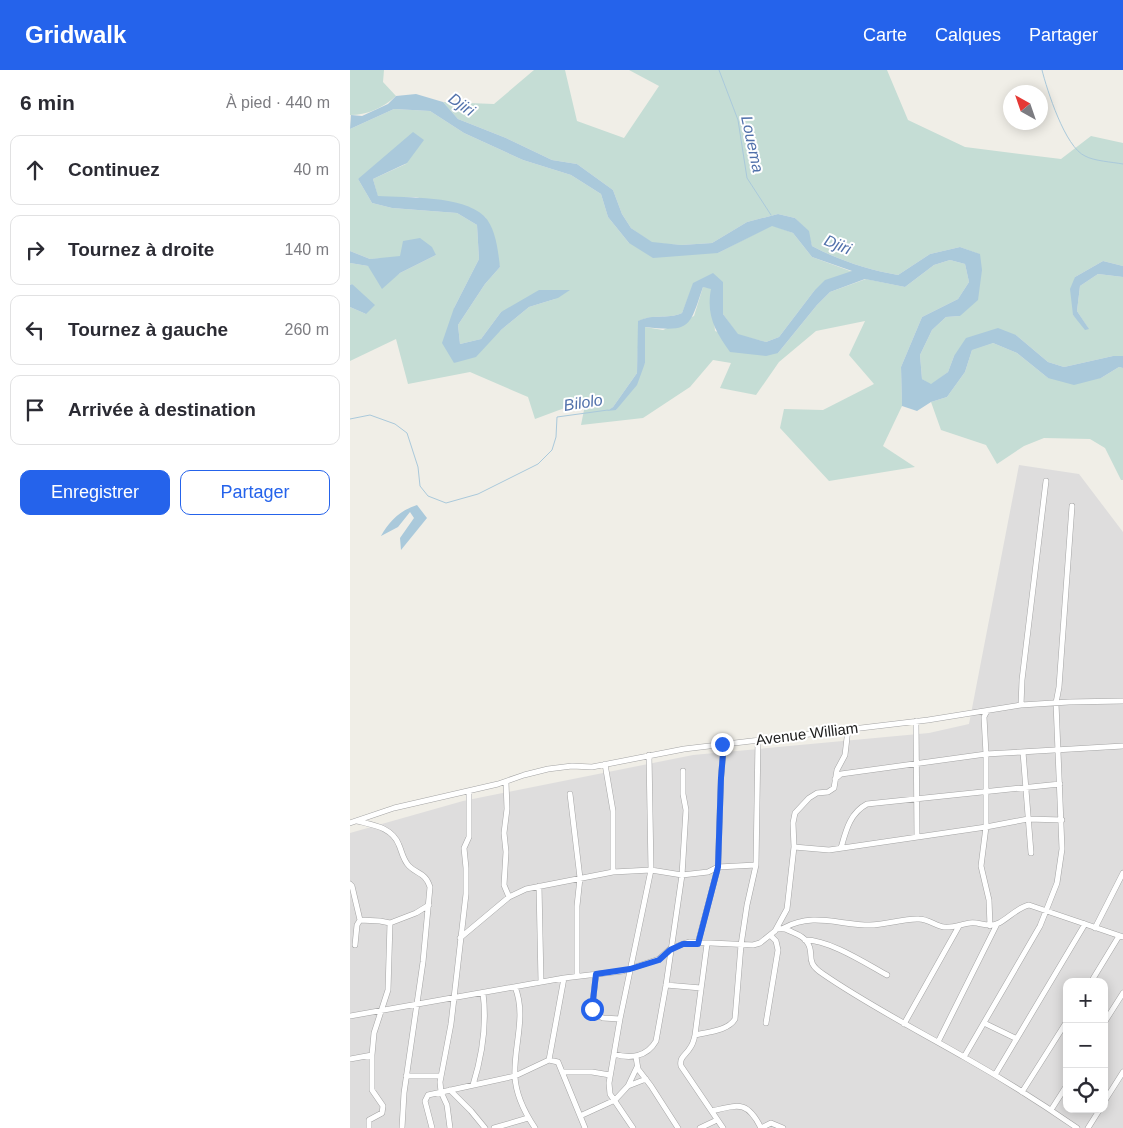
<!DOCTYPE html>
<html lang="fr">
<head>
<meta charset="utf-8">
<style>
	:root { --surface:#fff; --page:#f2f2f3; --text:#2b2b33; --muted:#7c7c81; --line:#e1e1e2; --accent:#2563eb }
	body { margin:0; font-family:Helvetica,sans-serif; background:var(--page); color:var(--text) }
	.controls { position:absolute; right:15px; bottom:15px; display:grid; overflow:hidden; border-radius:10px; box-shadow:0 2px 12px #0003 }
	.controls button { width:45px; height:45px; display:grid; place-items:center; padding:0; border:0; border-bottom:1px solid var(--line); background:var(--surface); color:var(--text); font:25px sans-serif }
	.compass { position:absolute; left:653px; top:15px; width:45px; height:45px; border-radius:50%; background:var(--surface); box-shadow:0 2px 12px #0003; rotate:320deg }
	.stop { position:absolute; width:15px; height:15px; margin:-11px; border:4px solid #2563eb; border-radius:50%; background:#fff }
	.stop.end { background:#2563eb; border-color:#fff; box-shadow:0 1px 5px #0008 }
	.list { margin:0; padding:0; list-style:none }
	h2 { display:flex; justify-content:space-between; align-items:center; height:65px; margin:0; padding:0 20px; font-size:21px }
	h2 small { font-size:16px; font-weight:400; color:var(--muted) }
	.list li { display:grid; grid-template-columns:32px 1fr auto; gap:15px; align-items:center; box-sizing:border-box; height:70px; margin:0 10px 10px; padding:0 10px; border:1px solid var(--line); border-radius:10px }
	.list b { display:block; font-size:19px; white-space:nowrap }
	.list em { font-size:16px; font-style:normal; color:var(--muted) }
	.actions { display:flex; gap:10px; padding:15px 20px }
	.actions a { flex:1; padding:11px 0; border:1px solid var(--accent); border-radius:10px; text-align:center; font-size:18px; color:var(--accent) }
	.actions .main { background:var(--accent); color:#fff }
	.icon { flex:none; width:28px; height:28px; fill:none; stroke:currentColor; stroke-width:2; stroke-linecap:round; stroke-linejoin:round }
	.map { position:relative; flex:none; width:773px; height:1058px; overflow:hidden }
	header { display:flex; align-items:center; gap:30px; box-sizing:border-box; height:70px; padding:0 25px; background:var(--accent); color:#fff }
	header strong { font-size:24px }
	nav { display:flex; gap:28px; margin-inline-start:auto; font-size:18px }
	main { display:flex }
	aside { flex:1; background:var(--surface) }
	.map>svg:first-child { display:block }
	.residential { fill:#dedddd; fill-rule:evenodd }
	.wetland { fill:#c5ddd5; fill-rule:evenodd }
	.water { fill:#aac9db }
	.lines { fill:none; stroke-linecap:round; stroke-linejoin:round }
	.stream { stroke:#aac9db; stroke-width:1 }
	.minor-casing { stroke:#a4a4a4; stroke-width:6 }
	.minor { stroke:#fff; stroke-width:5 }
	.route { stroke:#2563eb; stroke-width:6 }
	.labels { text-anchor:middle; stroke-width:4; stroke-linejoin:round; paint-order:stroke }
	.street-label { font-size:15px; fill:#202020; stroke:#fff }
	.water-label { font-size:16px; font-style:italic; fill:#5171ab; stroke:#fff }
</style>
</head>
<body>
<header>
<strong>Gridwalk</strong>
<nav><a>Carte</a><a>Calques</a><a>Partager</a></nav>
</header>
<main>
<aside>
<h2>6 min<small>À pied · 440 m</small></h2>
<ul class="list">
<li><svg class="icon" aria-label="ahead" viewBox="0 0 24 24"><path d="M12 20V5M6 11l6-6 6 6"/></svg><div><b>Continuez</b></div><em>40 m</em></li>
<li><svg class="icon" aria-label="right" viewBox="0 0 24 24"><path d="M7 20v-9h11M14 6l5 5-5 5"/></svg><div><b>Tournez à droite</b></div><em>140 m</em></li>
<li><svg class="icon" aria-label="left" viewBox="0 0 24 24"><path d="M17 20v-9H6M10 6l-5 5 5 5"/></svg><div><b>Tournez à gauche</b></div><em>260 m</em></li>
<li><svg class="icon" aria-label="arrive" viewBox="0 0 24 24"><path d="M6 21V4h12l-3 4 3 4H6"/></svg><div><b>Arrivée à destination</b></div></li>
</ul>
<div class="actions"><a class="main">Enregistrer</a><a>Partager</a></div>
</aside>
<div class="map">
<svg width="773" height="1058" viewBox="0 0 773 1058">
	<rect width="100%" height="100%" fill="#f0eee7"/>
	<!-- residential -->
	<path class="residential" d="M669,395L729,404L773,462V1058H0V763L113,731L343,685L579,663L619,654ZM717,912H754V1039H717Z"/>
	<!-- wetland -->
	<path class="wetland" d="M0,0H34L33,12L46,26C33,38 17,45 0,45Z
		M184,0H215L227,51L274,68L309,16L279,0H537L558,50L615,77L711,89L741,66L773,73V196L753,191L725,207L723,245L738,258L727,241L730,216L748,204L773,207V286H763L714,297L698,292L666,265L604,286L598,302L581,315L572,309L570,285L582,260L596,247L610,246L629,184L610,177L580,184L548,205C519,200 488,190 462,176L458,161L445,148L428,144L397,152L362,173L331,175L302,173L281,158L272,144L263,120L227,94L202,90L156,68L108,49L93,32L144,34Z
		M44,39L80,41L114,63L173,90L221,105L251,124L258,147L279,173L368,183L422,155L443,163L462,187L503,202L464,221L429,267L416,272L388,265L373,244V212L344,213L332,243C316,250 304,243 289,251L287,303L263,337L259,340H266L295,293V257L313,260L344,246L353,217L361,218L365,261L428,283L467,235L480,222L516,209L555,217L584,195L600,190L615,194L619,212L608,229L572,247L551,297L552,336L533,376L565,397L479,411L430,358L434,339L473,340L524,314L499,285L515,251L466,261L429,292L406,325L370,318L381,293L363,290L340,317L293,348L231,355L236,330L185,349L178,327L120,302L58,314L46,269L0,291V237L16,244L2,214L0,215V193L18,196L41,209L50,203L86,185L20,189L0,181V59ZM58,93L23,109L28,127H66L135,147L150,197L135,214L108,255L110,274L131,269L151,242L208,228L179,237L151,260L104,293V238L129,189L127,155L107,143L42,138L22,133L8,109Z
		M643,273L667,283L698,308H751L769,297L773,298V410H771L755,378L740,369L694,368L674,376L647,394L636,375L591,360L581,332L597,327L615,302L622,280Z"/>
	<!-- water -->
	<path class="water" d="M66,24L93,32L108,49L156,68L202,90L227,94L263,120L272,144L281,158L302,172L331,175L362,173L397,152L428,144L445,148L459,161L462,176C488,190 519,200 548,205L580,184L610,177L630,184L632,200L628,230L610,246L596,247L582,260L570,285L572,309L581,314L598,302L604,286L616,268L648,258L666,265L698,292L714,297L763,286H773V298L769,297L751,308L724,315L698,308L667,283L643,273L622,280L615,302L597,327L581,332L567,341L552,336L551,297L572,247L608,229L619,212L615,194L600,190L584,195L555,217L515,209L480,222L467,235L428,283L416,286L380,282C365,261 356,245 361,219L353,217C339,258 341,262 295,257V293L287,315L266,340L257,341L263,337L287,303L288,251C304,243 316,250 332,243L343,213L363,203L373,212V244L388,264L416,272L429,267L464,221L475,210L502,201L462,187L443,163L422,156L368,183L303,188L279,173L258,147L251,124L221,105L173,90L114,63L80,41L44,39L0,59L1,45L12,46L38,34L46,26Z
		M63,62L74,70L57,93L23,109L28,126C57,128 112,125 134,146C146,158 148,181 150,197L135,214L108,255L110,274L131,269L151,242L189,220H220L208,228L179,237L151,260L126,287L104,293L92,273L104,238L129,189L127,155L107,143L42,138L22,133L8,109Z
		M70,168L82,177L86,185L50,203L32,219L18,196L0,193V181L20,189L50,186L53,171Z
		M753,191L773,196V207L748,204L730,216L727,241L739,259L735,260L723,245L720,219L725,207Z
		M2,214L25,235L16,244L0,237V215Z
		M67,435L77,448L51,480L50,468L64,448L60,442L48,457L31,466C39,451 51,440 67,435Z"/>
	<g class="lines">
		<!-- stream -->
		<path class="stream" d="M369,0L388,50L397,108L421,145
			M692,0C697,20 715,77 735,86C744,91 762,92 773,94
			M0,349L20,345L45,354L57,363L68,397L70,416L78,426L96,433L128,424L188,394L202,380L206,367L207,347L258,340"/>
		<defs>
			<path id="minor" d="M671,635L672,610L696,411
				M637,641L634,647L636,684V757L631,796L639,830L640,856
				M566,651L567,767
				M673,682L681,783
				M255,694L263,741V802
				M485,709L491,704L636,684L773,676
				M156,712L157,739L154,763L156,782L154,815L159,827
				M220,724L230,808L227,836V906
				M7,751C23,755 42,757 49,775C52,782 53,790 59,796C68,805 75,802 80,817L73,892L54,1023L52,1058
				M0,753L44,738L148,714L174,705L198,699L222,696L242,697L334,679L578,650L671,635L719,632L773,631
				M444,777L479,780L636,757L678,749L712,750
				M491,778C496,760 500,743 517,734L710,714
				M0,814L2,816L10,850
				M189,816L191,912
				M434,858C463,842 489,855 520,855C535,855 555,848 569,849C578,849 586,856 594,857C603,858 612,854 620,853C627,852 633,855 639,855C652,857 664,838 679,835L773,867
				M745,858L773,803
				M427,859C434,858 436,859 442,862C447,864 453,866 457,872C466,884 453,891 473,904C518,935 567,960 614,987C653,1009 691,1033 727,1058
				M110,868L159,827L176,819L263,802L301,800L332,805L358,802L368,797L406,795
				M455,870C480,870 515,893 537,905
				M348,873L368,797L371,707L373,684L372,674
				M5,875L7,855L10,850L30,851L40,853
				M246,904L242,939L243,943L253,948L270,949
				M741,912L769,866
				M316,915L351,918
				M165,917C177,946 163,978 165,1007C166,1025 175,1043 185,1058
				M0,946L214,908L273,901L309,889L320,879L333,874L340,872L403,875L410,873L425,861L437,839L444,777L443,753L445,743L459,728L467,723L478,722L484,718L487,700L495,685L498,659
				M416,953L428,880L426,871L421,866
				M634,953L665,968
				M754,953L773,923
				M554,954L609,856
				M345,965L357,874
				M588,972L647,854
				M264,984C280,989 297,987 306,971L316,915L332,805L336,740L333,724V701
				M286,987L288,999L301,1016L328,1058
				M614,987L690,856L707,813L712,779L706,633L709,617L722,436
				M0,989L22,985
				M199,990L214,908
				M213,1002H242L260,1005
				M645,1005L735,854
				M56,1006H91
				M123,1015C132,986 137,954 133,923
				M278,1016L287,997
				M100,1020L121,1041L135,1058
				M672,1022L717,951
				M754,1032L773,1002
				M701,1040L717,1015
				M362,1041C388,1035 397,1030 411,1058
				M230,1046L265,1030L278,1016L296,1009
				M19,1058V1050L32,1043L33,1036L22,1020V985L24,963L38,920L40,853L66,843L79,835
				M82,1058L75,1031L78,1025L165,1006L199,990L208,992L235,1058
				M100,1058L97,1035L91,1022L90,1012L101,954L116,824V798L114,778L119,767V721
				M144,1058L178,1048
				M283,1058L260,1024L259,1013L270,949L301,800L299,685
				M350,1058L367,1050
				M373,1058L331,996C329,987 336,985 340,978C343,974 344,970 345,965C357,962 378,961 385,949L391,875L397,835L406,795L408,670
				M411,1058L421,1053L433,1058
				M738,1058L750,1039"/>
		</defs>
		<!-- minor casing -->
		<use href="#minor" class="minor-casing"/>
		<!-- minor -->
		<use href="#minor" class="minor"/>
	</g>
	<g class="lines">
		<!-- route -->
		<path class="route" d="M242,939L246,904L280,899L309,890L320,880L333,874H348L368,797L371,708L373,684L372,674"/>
	</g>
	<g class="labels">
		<!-- street labels -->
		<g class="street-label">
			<text transform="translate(457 664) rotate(-7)" y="5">Avenue William</text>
		</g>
		<!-- water labels -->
		<g class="water-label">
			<text transform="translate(112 34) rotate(35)" y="6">Djiri</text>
			<text transform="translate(403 74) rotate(78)" y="6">Louema</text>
			<text transform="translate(488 174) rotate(23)" y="6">Djiri</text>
			<text transform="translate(233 332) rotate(-9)" y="6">Bilolo</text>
		</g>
	</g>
</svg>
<div class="controls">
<button>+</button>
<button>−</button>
<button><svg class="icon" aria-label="locate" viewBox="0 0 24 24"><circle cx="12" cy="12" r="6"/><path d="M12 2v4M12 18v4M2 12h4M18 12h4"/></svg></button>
</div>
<svg class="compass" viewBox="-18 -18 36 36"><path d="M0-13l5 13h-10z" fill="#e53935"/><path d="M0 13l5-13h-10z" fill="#7c7c81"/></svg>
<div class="stop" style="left:242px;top:939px"></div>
<div class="stop end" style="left:372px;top:674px"></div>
</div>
</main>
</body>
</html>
